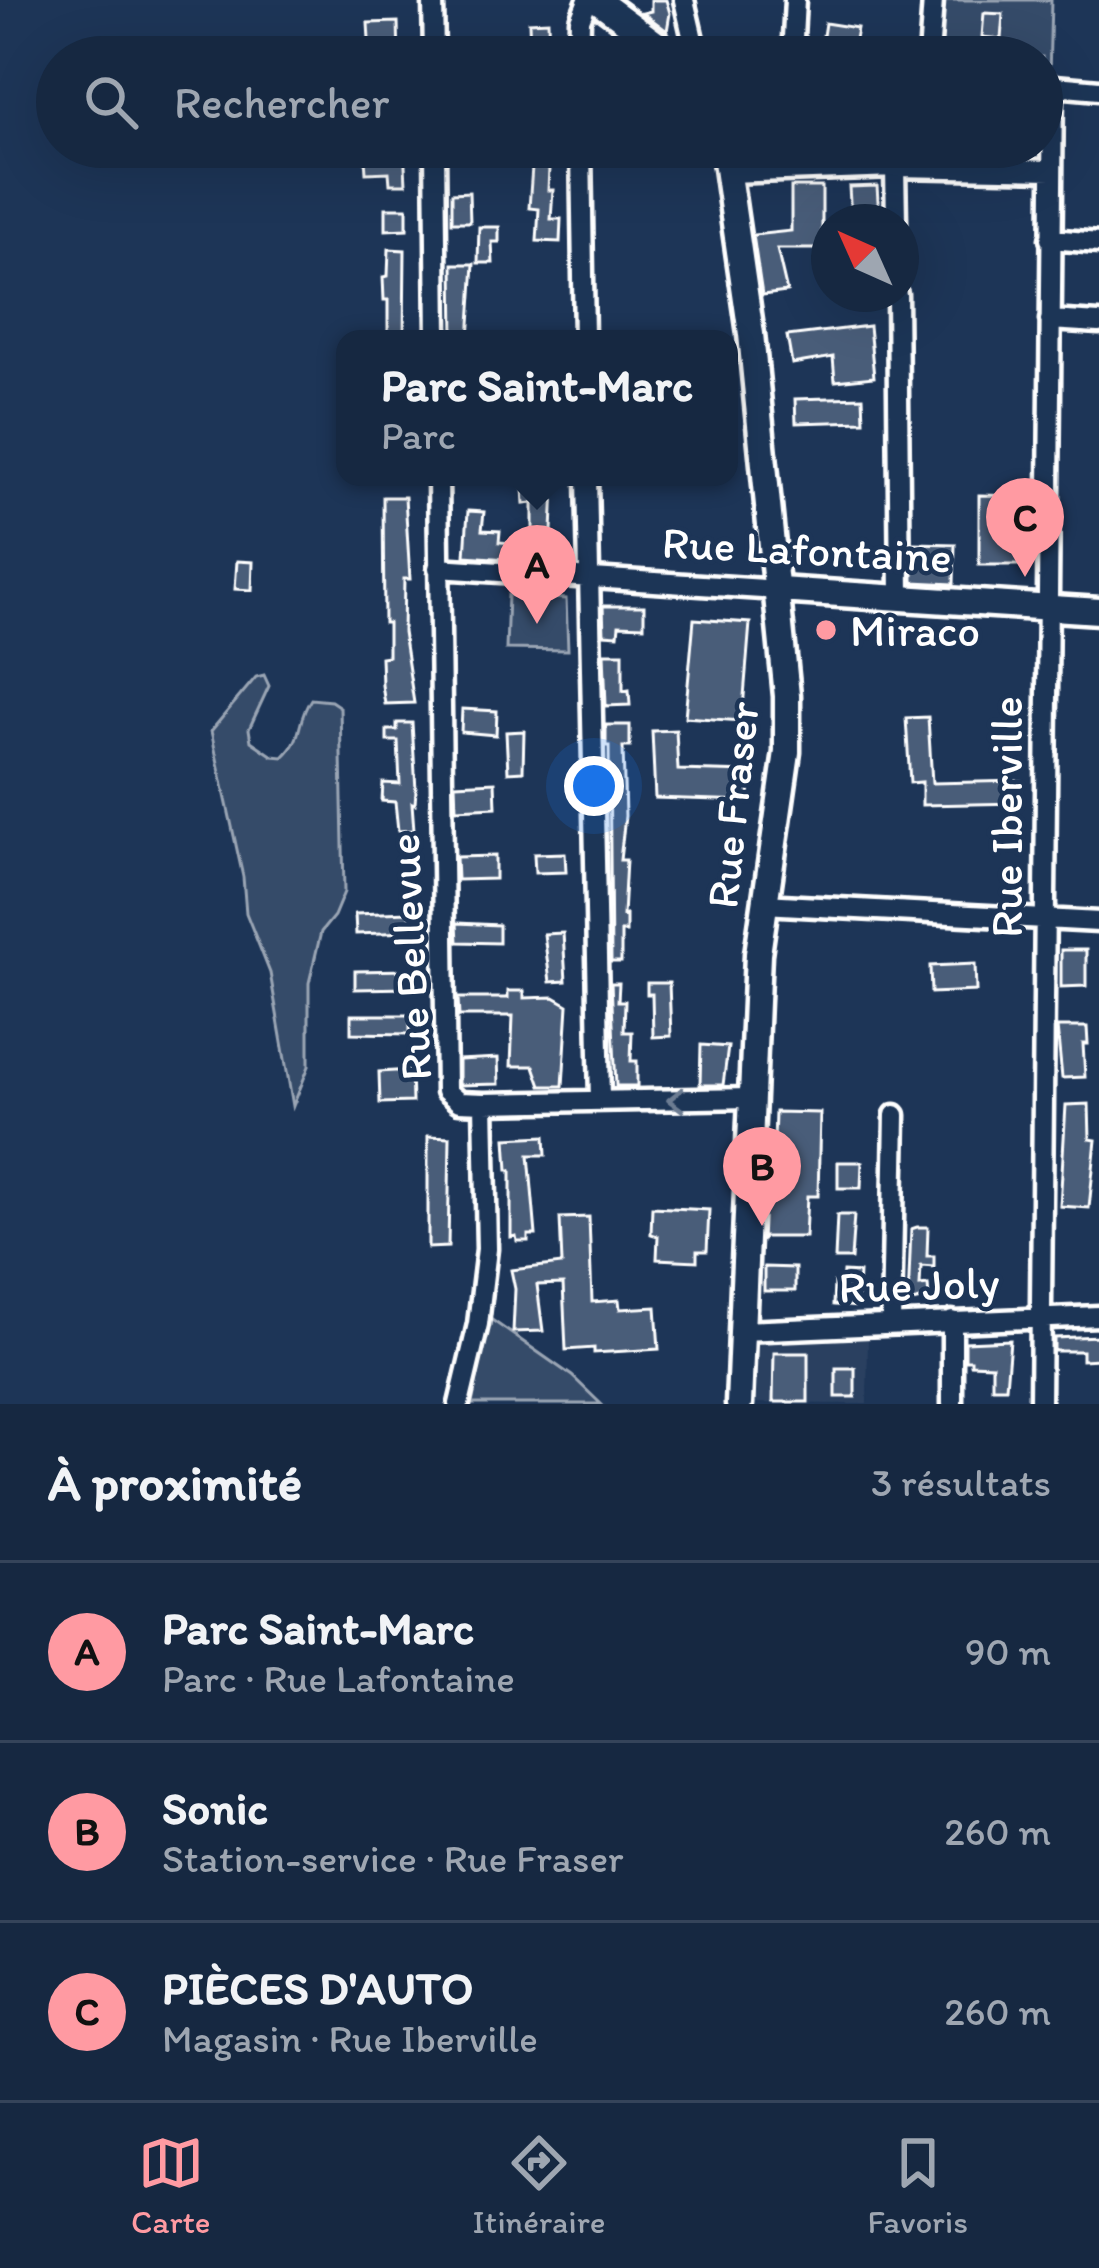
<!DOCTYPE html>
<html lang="fr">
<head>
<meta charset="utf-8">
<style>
	:root { --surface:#162841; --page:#23344c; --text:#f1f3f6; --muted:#9ea6b1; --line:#35445a; --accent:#ff9aa2 }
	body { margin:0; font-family:Itim,sans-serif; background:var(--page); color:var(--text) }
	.compass { position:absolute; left:811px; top:204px; width:108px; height:108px; border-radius:50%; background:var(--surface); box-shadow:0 12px 48px #0002; rotate:315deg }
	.you { position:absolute; left:594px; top:786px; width:42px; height:42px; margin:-30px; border:9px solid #fff; border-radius:50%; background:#1a73e8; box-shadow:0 0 0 18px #1a73e833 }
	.badge { display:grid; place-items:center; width:78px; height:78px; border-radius:50%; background:var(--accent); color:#111; font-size:39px; font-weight:700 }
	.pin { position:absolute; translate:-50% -99px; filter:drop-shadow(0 3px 6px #0008) }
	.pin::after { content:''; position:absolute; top:63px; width:42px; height:36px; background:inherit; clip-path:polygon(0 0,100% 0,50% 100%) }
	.popup { position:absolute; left:336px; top:330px; width:402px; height:156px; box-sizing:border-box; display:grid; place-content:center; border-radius:24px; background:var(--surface); filter:drop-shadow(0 3px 9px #0005); font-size:39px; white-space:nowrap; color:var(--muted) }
	.popup b { font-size:45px; color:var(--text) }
	.popup::after { content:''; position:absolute; left:50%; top:100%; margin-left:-24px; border:24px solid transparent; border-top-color:var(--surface) }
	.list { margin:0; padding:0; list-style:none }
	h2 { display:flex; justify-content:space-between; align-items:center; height:156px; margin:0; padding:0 48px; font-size:51px }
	h2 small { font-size:39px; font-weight:400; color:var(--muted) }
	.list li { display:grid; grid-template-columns:78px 1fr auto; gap:36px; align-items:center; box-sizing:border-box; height:180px; padding:0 48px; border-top:3px solid var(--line) }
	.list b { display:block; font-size:45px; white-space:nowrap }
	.list p { margin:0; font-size:39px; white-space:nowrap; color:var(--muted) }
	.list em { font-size:39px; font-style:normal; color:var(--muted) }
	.icon { flex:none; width:66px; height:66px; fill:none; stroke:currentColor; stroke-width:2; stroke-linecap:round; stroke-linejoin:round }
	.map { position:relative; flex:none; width:1099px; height:1404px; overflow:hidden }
	.search { position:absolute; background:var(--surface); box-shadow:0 12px 48px #0002; left:36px; right:36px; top:36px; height:132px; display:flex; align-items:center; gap:30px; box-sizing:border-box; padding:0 42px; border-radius:66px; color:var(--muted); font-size:45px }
	.sheet { height:696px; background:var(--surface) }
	nav { display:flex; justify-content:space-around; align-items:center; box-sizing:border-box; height:168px; border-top:3px solid var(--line); background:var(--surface); font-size:33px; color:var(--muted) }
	nav a { display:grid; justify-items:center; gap:6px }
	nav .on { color:var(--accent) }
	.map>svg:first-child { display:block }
	.built { fill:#2a4161 }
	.green { fill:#364b69; stroke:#9aa5b4; stroke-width:3 }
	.building { fill:#4a5d79; stroke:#fff; stroke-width:3 }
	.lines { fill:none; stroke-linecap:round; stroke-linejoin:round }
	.minor-casing { stroke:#fff; stroke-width:27 }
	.major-casing { stroke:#fff; stroke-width:33 }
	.minor { stroke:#1d3557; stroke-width:18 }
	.major { stroke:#1d3557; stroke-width:24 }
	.oneway { stroke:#6c7c92 }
	.poi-dot { fill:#ff9aa2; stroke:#1d3557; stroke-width:4.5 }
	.labels { text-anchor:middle; stroke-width:9; stroke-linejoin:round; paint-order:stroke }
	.street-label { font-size:45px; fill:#fff; stroke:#1d3557 }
	.poi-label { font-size:45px; fill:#fff; stroke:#1d3557; text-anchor:start }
</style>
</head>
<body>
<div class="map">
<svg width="1099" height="1404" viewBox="0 0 1099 1404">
	<rect width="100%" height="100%" fill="#1d3557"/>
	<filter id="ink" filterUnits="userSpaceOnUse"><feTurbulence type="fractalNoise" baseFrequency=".00833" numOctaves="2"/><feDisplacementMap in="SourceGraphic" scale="24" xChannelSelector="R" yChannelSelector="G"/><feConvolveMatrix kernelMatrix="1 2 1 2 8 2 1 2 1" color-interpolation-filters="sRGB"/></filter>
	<g filter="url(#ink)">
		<!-- built -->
		<path class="built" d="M868,1334L867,1404L748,1403V1336Z"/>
		<!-- green -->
		<path class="green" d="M934,0H1051L1049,78L1042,77V57H931Z
			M508,595L566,599L568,650L506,649Z
			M264,675L269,686L249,729L251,741L273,756L283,757C305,736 295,723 311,699L331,701L340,707L344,892L334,916L321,932L309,983V1066L293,1106L270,973L246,913L243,877L211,731L256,677Z
			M489,1318L572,1376L601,1404H472Z"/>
		<!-- building -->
		<path class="building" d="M651,0H666L670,13L667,31L643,13L651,11Z
			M984,13L1003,14L1001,39L982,37Z
			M548,21L549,49H530L529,22Z
			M398,22L399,57H370L368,23Z
			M825,23L857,28L852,57L820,55Z
			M387,147H404L406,184H390L389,172L366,173L365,158L388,157Z
			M532,167L549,168L548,190H553L551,219H561L560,242L537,241L539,209L529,208Z
			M877,186L879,216L851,218L849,187Z
			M791,187H822V249H777L787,292L762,295L753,235L791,231Z
			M469,192L470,222H452V193Z
			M386,208H407V229L386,230Z
			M479,227H499V242H492L493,263H478Z
			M389,249L405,250L404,339H388V300H384L383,277L388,276Z
			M453,264H474L469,339H454Z
			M869,326L874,377L835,381L833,357L792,364L787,336Z
			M863,397L864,421L796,423L795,399Z
			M554,487L552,531H533V503L524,504L523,488Z
			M979,495L1022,496V565H979Z
			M383,497H405L410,579H404L403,632L414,703L385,704L382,685L381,657L388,656V623H384Z
			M468,511L484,512L482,530L500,531L499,542L524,544L522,560L465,556Z
			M913,543L955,544L954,584L913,582Z
			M237,561L253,562L252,590L235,589Z
			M603,606H644V626L619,625L618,635L604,634Z
			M694,619L750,623L742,721L685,717Z
			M604,653H623V691L629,690L630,705L606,706Z
			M462,709L497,711L496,735L461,732Z
			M928,717L932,783L1021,781L1022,803L922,805V782L910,783L906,718Z
			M397,723H412L416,790L415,804L412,803L414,830L398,831L395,802L382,801L383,783L400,784L398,741H387V730H397Z
			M606,725H630V747H623L625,816L620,860H626L623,916L626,915V932H621V962H611L609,746H606Z
			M676,730L678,770L750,772L749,801L655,798L652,731Z
			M524,731L523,771L508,772L506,732Z
			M495,782L496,807L456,809L455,784Z
			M565,853L566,872L535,873L534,854Z
			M495,856V879L457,880L456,857Z
			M409,912L410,932L356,934L355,914Z
			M457,923L499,925V943L458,942Z
			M563,933L566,981L550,982L544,934Z
			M1061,950H1086V986L1061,987Z
			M975,964L976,991L931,993L930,966Z
			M410,970L411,988L355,989V971Z
			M611,983H619L618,1001H625L624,1032H632L631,1061H637V1086H616Z
			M647,983H669L671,1036L653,1037L652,994H647Z
			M508,991H524V998L554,997L568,1005L563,1086H541L534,1066H511L513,1016H459L458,998H508Z
			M351,1015H410V1034L351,1033Z
			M1057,1027H1087L1088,1044H1083L1085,1077L1062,1078Z
			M701,1045L728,1047L723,1085H700Z
			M498,1058L499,1084L459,1085V1060Z
			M411,1070L412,1102L380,1103L379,1072Z
			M1089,1104L1090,1139L1096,1140L1089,1208L1060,1206L1066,1105Z
			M775,1112L820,1113L818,1196H807L805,1237H764L762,1241L767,1143H774Z
			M428,1136L450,1137L448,1247L428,1248Z
			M545,1136L546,1155H529L536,1235H528V1241H517L516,1236L511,1237V1170H508L506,1138Z
			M838,1162H862L861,1188H838Z
			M652,1207L709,1210L707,1251H697V1261L657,1259L658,1236L651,1234Z
			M837,1215H854L851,1259H835Z
			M589,1217L592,1302L619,1300L620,1309L656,1307L659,1349L594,1353V1348L566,1350L563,1284L537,1285L543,1331L513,1332L515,1289L511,1270L562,1264L560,1218Z
			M917,1227H928L927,1256H934V1267L921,1266L920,1286L928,1285L929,1298L908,1303L911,1229Z
			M764,1267L795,1268V1291H764Z
			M843,1272L859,1273L857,1307L833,1305L834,1283L842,1284Z
			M1099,1336V1359L1082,1360V1351H1054V1338Z
			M1010,1340L1006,1387H992V1365L971,1364V1360H965V1342Z
			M774,1353H808V1402H773Z
			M836,1368H855V1397H836Z"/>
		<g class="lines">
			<defs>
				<path id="minor" d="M433,0L434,57
					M684,0L697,57
					M579,57L580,20L588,0
					M792,57L795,0
					M929,57L933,0
					M1044,85L1099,90
					M435,147L437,339
					M581,147L584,339
					M895,167L896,222
					M729,173L895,167L1052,170
					M1050,239L1099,243
					M897,294L900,597
					M1050,320L1099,323
					M438,477L446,1091L459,1102L484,1103L751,1098
					M587,477L600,1101
					M438,568L779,590
					M763,904L1099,922
					M952,1321V1404
					M891,1324L895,1115
					M742,1331L1099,1316
					M459,1404L478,1324L487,1249L484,1103
					M1040,1404L1053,86"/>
				<path id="major" d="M597,0L674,57
					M724,147L751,334L787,696V752L758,954L739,1404
					M779,590L1099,611"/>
			</defs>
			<!-- minor casing -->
			<use href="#minor" class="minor-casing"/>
			<!-- major casing -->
			<use href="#major" class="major-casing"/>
			<!-- minor -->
			<use href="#minor" class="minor"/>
			<!-- major -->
			<use href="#major" class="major"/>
		</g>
		<!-- one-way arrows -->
		<defs><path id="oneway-chevron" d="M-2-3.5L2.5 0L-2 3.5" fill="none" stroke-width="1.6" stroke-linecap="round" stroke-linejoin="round" transform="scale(3)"/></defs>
		<use class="oneway" href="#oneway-chevron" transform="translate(676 1100) rotate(179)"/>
	</g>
	<!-- markers -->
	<circle class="poi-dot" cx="826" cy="630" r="12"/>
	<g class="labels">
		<!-- street labels -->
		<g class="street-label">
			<text transform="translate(807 549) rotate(3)" y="16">Rue Lafontaine</text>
			<text transform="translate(732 805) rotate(-84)" y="16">Rue Fraser</text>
			<text transform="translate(1006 817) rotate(-90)" y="16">Rue Iberville</text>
			<text transform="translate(409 957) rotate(-93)" y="16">Rue Bellevue</text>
			<text transform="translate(919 1284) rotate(-2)" y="16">Rue Joly</text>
		</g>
		<!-- poi labels -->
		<g class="poi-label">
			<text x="850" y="646">Miraco</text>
		</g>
	</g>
</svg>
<svg class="compass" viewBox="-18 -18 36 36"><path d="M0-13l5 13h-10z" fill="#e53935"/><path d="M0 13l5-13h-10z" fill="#9ea6b1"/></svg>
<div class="you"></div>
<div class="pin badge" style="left:537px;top:624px">A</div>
<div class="popup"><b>Parc Saint-Marc</b>Parc</div>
<div class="pin badge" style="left:762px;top:1226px">B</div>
<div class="pin badge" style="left:1025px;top:577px">C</div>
<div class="search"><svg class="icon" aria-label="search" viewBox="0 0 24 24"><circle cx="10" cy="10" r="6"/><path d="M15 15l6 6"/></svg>Rechercher</div>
</div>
<section class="sheet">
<h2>À proximité<small>3 résultats</small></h2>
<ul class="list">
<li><span class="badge">A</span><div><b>Parc Saint-Marc</b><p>Parc · Rue Lafontaine</p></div><em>90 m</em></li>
<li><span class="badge">B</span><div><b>Sonic</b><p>Station-service · Rue Fraser</p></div><em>260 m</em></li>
<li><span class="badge">C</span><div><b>PIÈCES D'AUTO</b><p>Magasin · Rue Iberville</p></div><em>260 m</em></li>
</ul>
</section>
<nav>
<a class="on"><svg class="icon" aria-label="map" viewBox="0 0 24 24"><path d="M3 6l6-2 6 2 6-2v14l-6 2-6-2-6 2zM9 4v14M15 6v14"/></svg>Carte</a>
<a><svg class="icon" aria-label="directions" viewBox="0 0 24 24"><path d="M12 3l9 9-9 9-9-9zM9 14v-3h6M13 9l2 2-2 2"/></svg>Itinéraire</a>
<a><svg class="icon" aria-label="saved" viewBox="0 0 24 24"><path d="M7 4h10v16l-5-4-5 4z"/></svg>Favoris</a>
</nav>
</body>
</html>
